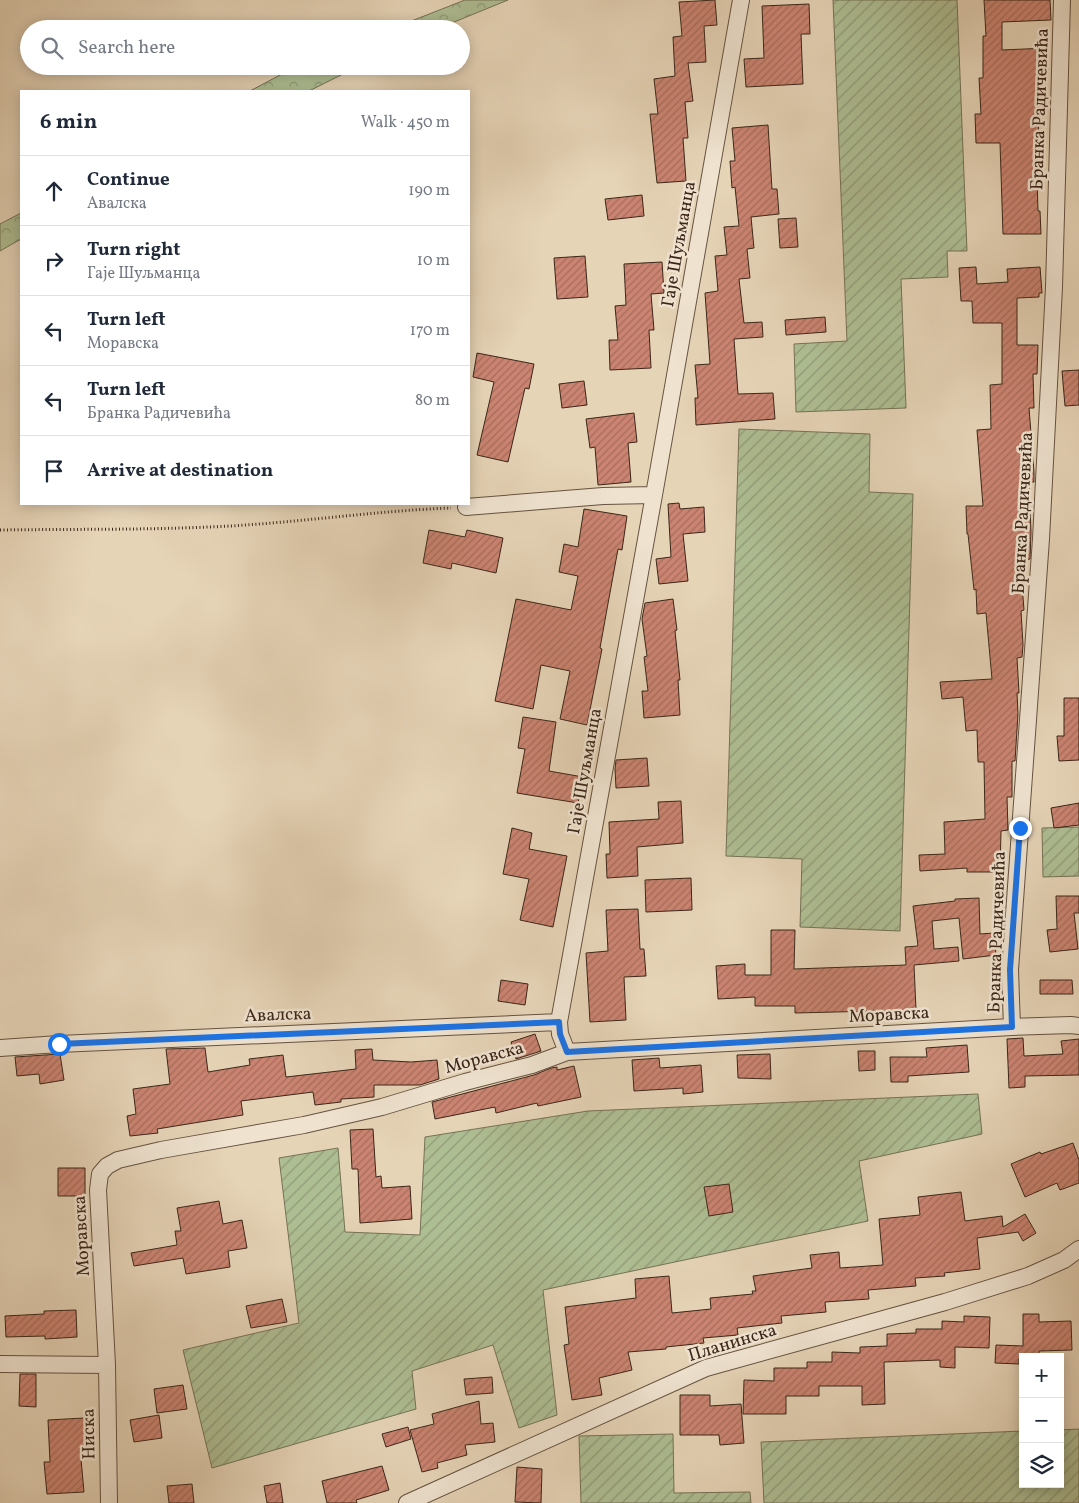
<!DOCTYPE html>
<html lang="en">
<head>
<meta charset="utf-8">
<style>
	:root { --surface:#fff; --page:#f2f2f3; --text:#1f2937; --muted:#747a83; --line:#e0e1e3 }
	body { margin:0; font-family:Vollkorn,serif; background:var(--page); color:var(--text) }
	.controls { position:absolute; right:15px; bottom:15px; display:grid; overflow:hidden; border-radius:0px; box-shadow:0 2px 12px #0003 }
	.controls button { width:45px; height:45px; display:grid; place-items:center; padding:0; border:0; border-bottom:1px solid var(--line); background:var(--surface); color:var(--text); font:25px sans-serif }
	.stop { position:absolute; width:15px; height:15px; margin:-11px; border:4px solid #1a73e8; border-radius:50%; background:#fff }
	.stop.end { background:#1a73e8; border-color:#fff; box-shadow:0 1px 5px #0008 }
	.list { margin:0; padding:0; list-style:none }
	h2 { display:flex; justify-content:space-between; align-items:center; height:65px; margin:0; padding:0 20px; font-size:21px }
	h2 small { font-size:16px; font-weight:400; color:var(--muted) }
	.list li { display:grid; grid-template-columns:32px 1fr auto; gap:15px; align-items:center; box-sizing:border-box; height:70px; padding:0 20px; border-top:1px solid var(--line) }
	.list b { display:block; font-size:19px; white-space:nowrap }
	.list p { margin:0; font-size:16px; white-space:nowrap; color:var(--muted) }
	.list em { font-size:16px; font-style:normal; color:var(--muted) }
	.icon { flex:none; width:28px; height:28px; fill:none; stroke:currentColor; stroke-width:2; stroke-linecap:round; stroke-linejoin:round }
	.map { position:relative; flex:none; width:1079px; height:1503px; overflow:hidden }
	.search { position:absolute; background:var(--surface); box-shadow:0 2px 12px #0003; left:20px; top:20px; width:450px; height:55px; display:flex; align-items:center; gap:12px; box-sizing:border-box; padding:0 18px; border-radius:28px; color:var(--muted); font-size:19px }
	.panel { position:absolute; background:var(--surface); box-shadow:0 2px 12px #0003; left:20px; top:90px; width:450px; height:415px; border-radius:0px }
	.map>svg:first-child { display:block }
	.forest { fill:url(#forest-crowns); stroke:#757256 }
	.garden { fill:url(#garden-furrows); stroke:#757256 }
	.building { fill:url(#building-hatch); stroke:#3c2619 }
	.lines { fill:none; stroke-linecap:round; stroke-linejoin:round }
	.minor-casing { stroke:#665240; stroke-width:18 }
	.path { stroke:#3c2619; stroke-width:3; stroke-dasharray:1 2.5; stroke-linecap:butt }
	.minor { stroke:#efe3d0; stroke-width:16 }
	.route { stroke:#1a73e8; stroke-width:6 }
	.labels { text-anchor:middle; stroke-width:5; stroke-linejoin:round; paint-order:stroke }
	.street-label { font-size:18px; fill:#3c2619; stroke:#efe3d0 }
</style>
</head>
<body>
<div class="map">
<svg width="1079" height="1503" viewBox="0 0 1079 1503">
	<defs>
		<pattern id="forest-crowns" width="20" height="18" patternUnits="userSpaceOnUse" patternTransform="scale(1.25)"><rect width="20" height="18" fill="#aebe93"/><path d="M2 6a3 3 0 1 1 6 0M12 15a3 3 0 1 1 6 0" fill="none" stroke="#8f9a77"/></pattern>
		<pattern id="garden-furrows" width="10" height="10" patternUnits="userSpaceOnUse" patternTransform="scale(1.25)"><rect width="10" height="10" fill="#aebe93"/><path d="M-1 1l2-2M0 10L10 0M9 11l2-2" fill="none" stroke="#8f9a77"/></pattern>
		<pattern id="building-hatch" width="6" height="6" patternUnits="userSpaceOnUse" patternTransform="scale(1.25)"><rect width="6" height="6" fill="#cb8471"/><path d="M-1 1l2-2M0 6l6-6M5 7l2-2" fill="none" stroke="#a66c5c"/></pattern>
	</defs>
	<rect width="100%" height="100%" fill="#e6d4b7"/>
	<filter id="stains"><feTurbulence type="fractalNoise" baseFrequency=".004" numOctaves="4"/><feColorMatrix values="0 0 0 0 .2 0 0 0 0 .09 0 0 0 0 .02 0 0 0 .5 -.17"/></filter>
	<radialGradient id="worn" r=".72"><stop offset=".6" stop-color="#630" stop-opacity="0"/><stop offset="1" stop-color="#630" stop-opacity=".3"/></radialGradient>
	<!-- forest -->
	<path class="forest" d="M465,0H508L437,29H391Z
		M297,66H359L309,91H250Z
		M21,213V239L0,251V224Z"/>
	<!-- garden -->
	<path class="garden" d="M833,0H957L967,251H947L948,277L901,279L906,408L796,412L794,344L847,341Z
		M739,429L870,434L869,492L913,494L900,931L800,927L802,859L726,856Z
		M1079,827V876L1043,877L1042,828Z
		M978,1094L982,1134L859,1161L868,1221L543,1290L557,1415L519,1428L493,1345L412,1371L416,1409L212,1468L183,1350L299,1323L279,1158L338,1148L345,1232L420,1235L425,1137L588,1111Z
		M1079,1429V1503H764L761,1442L1023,1431V1484H1060V1430Z
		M673,1434L674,1493L750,1492L751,1503H581L579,1436Z"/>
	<!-- building -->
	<path class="building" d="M715,0L717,25L704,26L706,62L688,63L693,101L685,102L688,138H683L686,181L657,183L650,114H658L654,79L675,76L673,37L682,36L679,2Z
		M984,0H1050L1051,20L1002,22V50L1047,48L1048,72H1044L1043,112H1038L1039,142H1036L1038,211H1040L1041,234H1003L1000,143H976L975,114H981L979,78H983V36H986Z
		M809,4L810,34H801L803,84L746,87L744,59L764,58L762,6Z
		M768,125L772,189H777L779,214L751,217L754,248L747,249L750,278L739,279L744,323L762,322L763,337L734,339L738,394L773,393L775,419L696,425L695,398H698L695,365L710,364L705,293L718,291L715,256L727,255L724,227L739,226L735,187L732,188L730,161H735L732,128Z
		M642,195L644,216L608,220L605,199Z
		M796,218L798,247L780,248L778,219Z
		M585,256L588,297L557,299L554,258Z
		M662,262L664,293L651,294L654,330H649L651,368L610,370L609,340H618L615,306L626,305L624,264Z
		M976,267L977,284L1008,282L1007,269L1040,267L1042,293H1039V297L1017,298V345H1038L1037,374H1033L1034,408H1029L1034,472V482H1029L1031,532L1030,559L1020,560L1024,610L1021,611L1023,645L1022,657L1017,658L1019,693H1017L1018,714L1015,761H1012V797H1007L1008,830L1001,831L1000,872H967V868L920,871L919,855L945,854L944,822L985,819L984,762H978L977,730L966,731L963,697L942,699L940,682L992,679L986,613L977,614L976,589L974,590L968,534H967L966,506H983L977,430L991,429L990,385L1002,384V323H973L972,301H961L959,268Z
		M825,317L826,332L786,335L785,320Z
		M477,353L534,364L529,389L525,388L508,462L477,455L494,382L473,377Z
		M1079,370V405L1065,406L1062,371Z
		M584,381L587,405L562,408L559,384Z
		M634,413L637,442L628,443L631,482L598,485L595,447L590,448L586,419Z
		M679,503L680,509L704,507L705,532L683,534L688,581L659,584L656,559L671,557L668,504Z
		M584,509L627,516L622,550L618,549L607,609L600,648L602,649L587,725L560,719L570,671L541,665L533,709L495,701L516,599L571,610L578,576L559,572L564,544L578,547Z
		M429,530L465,537L467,530L503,538L496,573L452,563L451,569L423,563Z
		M673,599L677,630L675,631L680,680H678L680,715L644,718L642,691H648L644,657L647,656L642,619L645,603Z
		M1064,698H1079V760L1059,761L1057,736H1064Z
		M523,717L556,722L549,771L583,777L578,803L517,793L525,749L518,748Z
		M647,758L649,786L616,788L615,769L616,760Z
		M681,801L683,843L637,847L638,876L607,878L606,854H610L609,822L659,819L658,802Z
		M1079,803V825L1054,828L1051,808Z
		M512,828L532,833L529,849L567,856L553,927L520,920L529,879L503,874Z
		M691,878L692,910L646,912L645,880Z
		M1056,896H1079V913H1074L1078,949L1050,952L1047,930L1057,929Z
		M979,898L980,934L994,933L996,955L963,959L959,918L932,921L934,949L958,947L959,961L914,965L916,1010L795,1013V1006H755V997L718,999L716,966L745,964V975H771V930H795L794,969L906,965L905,947L918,946L913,906L955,901V899Z
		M638,909L640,949H644L646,976L624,977L626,1020L590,1022L586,953L608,951L606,910Z
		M501,980L528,984L525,1005L498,1001Z
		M1040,980H1072L1073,994H1040Z
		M535,1034L541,1051L516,1059L511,1042Z
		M1023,1038L1024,1056L1063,1054L1061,1041L1079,1039V1075L1025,1076V1087L1009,1088L1007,1039Z
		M967,1045L969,1072L908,1076V1082H891L890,1057H927L926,1048Z
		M205,1048L208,1072L250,1065L249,1059L283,1055L286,1077L356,1069L355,1050L372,1049L373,1060L411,1062L437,1060L439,1079L420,1085H374V1097L341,1099V1102L315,1105L313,1092L241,1101L243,1115L157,1129L158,1133L130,1136L127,1116L136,1114L133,1089L170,1084L166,1049Z
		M858,1051H875V1070L859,1071Z
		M60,1054L64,1080L40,1084L39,1074L17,1076L15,1057Z
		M770,1054L771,1079L738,1078L737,1055Z
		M659,1058L660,1068L701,1065L703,1092L683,1094V1088L634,1091L632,1060Z
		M574,1066L581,1097L538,1106L537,1103L496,1113L495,1107L435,1119L432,1102L534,1075L551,1068L557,1067V1070Z
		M373,1129L376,1177L381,1176L382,1188L410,1186L412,1219L360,1223L358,1169H352L350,1130Z
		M1073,1143L1079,1160V1183L1060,1190L1057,1183L1025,1197L1011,1164L1040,1152L1041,1154Z
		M58,1168H85V1196H58Z
		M729,1184L733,1212L709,1216L704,1187Z
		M961,1192L965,1221L1002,1216L1003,1227L1025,1214L1036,1233L1023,1241L1018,1232L977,1238L980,1269L944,1273L945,1276L915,1278L916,1286L868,1290L869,1299L825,1302L826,1312L781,1316L782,1323L737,1328L738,1335L703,1338L704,1343L666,1347V1349L628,1352L632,1370L599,1378L602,1395L572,1400L564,1345L569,1344L565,1307L636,1298L635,1279L669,1276L672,1313L711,1309L710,1298L753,1294L752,1291H756L753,1276L812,1268L810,1255L839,1252L840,1268L883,1265L879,1219L920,1215L918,1197Z
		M219,1201L223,1224L242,1220L247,1248L228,1251L230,1267L186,1274L183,1258L134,1266L131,1253L177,1245L175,1231H181L177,1208Z
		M282,1299L287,1322L251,1328L246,1306Z
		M76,1310L77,1337L45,1339V1336L6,1337L5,1316L44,1314V1311Z
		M1023,1314H1039V1322L1071,1321L1072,1350L1039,1351V1357H1023V1359H1019V1364L995,1363L996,1345L1023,1346Z
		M964,1316L990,1317L989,1348L955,1347V1368L940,1367V1360L884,1362L885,1404L862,1405V1386H819V1396H786V1414H743L744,1380L774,1381V1368H807V1362H832V1352L860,1353V1347L887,1346V1334L916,1333V1329H942V1321L964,1322Z
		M20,1374H36V1407L19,1406Z
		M492,1377L493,1393L466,1395L464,1379Z
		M183,1385L187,1409L157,1413L154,1389Z
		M680,1395H710V1406L741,1404L744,1443L720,1445L719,1435H680Z
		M479,1401L481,1424L493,1423L495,1442L465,1445L467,1455L437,1463L438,1468L422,1472L410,1430L434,1424L432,1414Z
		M159,1415L162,1438L134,1442L130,1420Z
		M84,1418L85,1447L80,1448L84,1492L47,1494L44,1462H50L48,1420Z
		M408,1427L411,1439L386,1447L382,1434Z
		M382,1466L389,1490L356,1500L357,1503H327L322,1481Z
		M517,1467L542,1469L541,1503L515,1502Z
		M280,1483L283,1503H267L264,1486Z
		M192,1484L194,1503H169L167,1486Z"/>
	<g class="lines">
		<defs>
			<path id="minor" d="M466,507L603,496L654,495
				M1012,1027L1010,970L1041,539L1054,287L1062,0
				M0,1048L59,1044L559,1022
				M567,1052L560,1034L559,1022L654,495L741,0
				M0,1364L107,1365
				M109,1503L107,1365L98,1190L100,1174L107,1166L118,1160L161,1150L304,1125L382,1107L465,1082L532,1065L567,1052L1012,1027L1071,1025L1079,1026
				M407,1503L706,1368L945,1302L1028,1276L1064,1260L1079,1249"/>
		</defs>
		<!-- minor casing -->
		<use href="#minor" class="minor-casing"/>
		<!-- path -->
		<path class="path" d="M0,530C70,529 139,530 209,527C290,524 370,511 451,508"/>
		<!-- minor -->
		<use href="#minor" class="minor"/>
	</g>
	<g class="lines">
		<!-- route -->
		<path class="route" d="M59,1044L559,1022L560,1034L567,1052L1012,1027L1010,970L1020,828"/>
	</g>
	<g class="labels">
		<!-- street labels -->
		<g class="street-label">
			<text transform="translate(1039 109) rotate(-88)" y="6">Бранка Радичевића</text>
			<text transform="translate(678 244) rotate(-80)" y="6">Гаје Шуљманца</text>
			<text transform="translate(1022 513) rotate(-87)" y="6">Бранка Радичевића</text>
			<text transform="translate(584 771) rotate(-80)" y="6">Гаје Шуљманца</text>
			<text transform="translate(996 932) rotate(-88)" y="6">Бранка Радичевића</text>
			<text transform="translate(278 1014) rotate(-2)" y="6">Авалска</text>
			<text transform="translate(889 1014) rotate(-3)" y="6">Моравска</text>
			<text transform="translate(484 1057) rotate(-15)" y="6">Моравска</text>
			<text transform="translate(81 1236) rotate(-93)" y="6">Моравска</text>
			<text transform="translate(732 1342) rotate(-17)" y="6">Планинска</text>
			<text transform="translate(88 1434) rotate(-91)" y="6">Ниска</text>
		</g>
	</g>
	<rect width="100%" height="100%" filter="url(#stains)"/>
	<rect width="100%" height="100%" fill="url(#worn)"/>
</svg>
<div class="controls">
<button>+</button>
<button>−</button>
<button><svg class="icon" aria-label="layers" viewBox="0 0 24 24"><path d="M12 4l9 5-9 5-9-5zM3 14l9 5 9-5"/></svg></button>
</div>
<div class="stop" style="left:59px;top:1044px"></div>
<div class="stop end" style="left:1020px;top:828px"></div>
<div class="search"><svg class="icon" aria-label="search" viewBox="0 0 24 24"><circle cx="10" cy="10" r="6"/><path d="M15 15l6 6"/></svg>Search here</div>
<section class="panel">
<h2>6 min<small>Walk · 450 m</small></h2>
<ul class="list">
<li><svg class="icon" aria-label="ahead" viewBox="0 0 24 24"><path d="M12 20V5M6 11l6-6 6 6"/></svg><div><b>Continue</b><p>Авалска</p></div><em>190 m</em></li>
<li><svg class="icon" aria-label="right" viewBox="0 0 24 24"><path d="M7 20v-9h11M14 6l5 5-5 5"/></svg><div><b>Turn right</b><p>Гаје Шуљманца</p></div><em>10 m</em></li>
<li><svg class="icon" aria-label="left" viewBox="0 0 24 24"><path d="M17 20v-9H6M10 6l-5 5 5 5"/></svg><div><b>Turn left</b><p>Моравска</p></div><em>170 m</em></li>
<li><svg class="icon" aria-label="left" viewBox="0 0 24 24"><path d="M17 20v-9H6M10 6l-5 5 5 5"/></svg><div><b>Turn left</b><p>Бранка Радичевића</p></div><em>80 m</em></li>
<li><svg class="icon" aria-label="arrive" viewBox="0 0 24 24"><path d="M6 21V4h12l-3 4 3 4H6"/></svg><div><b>Arrive at destination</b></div></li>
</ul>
</section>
</div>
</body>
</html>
